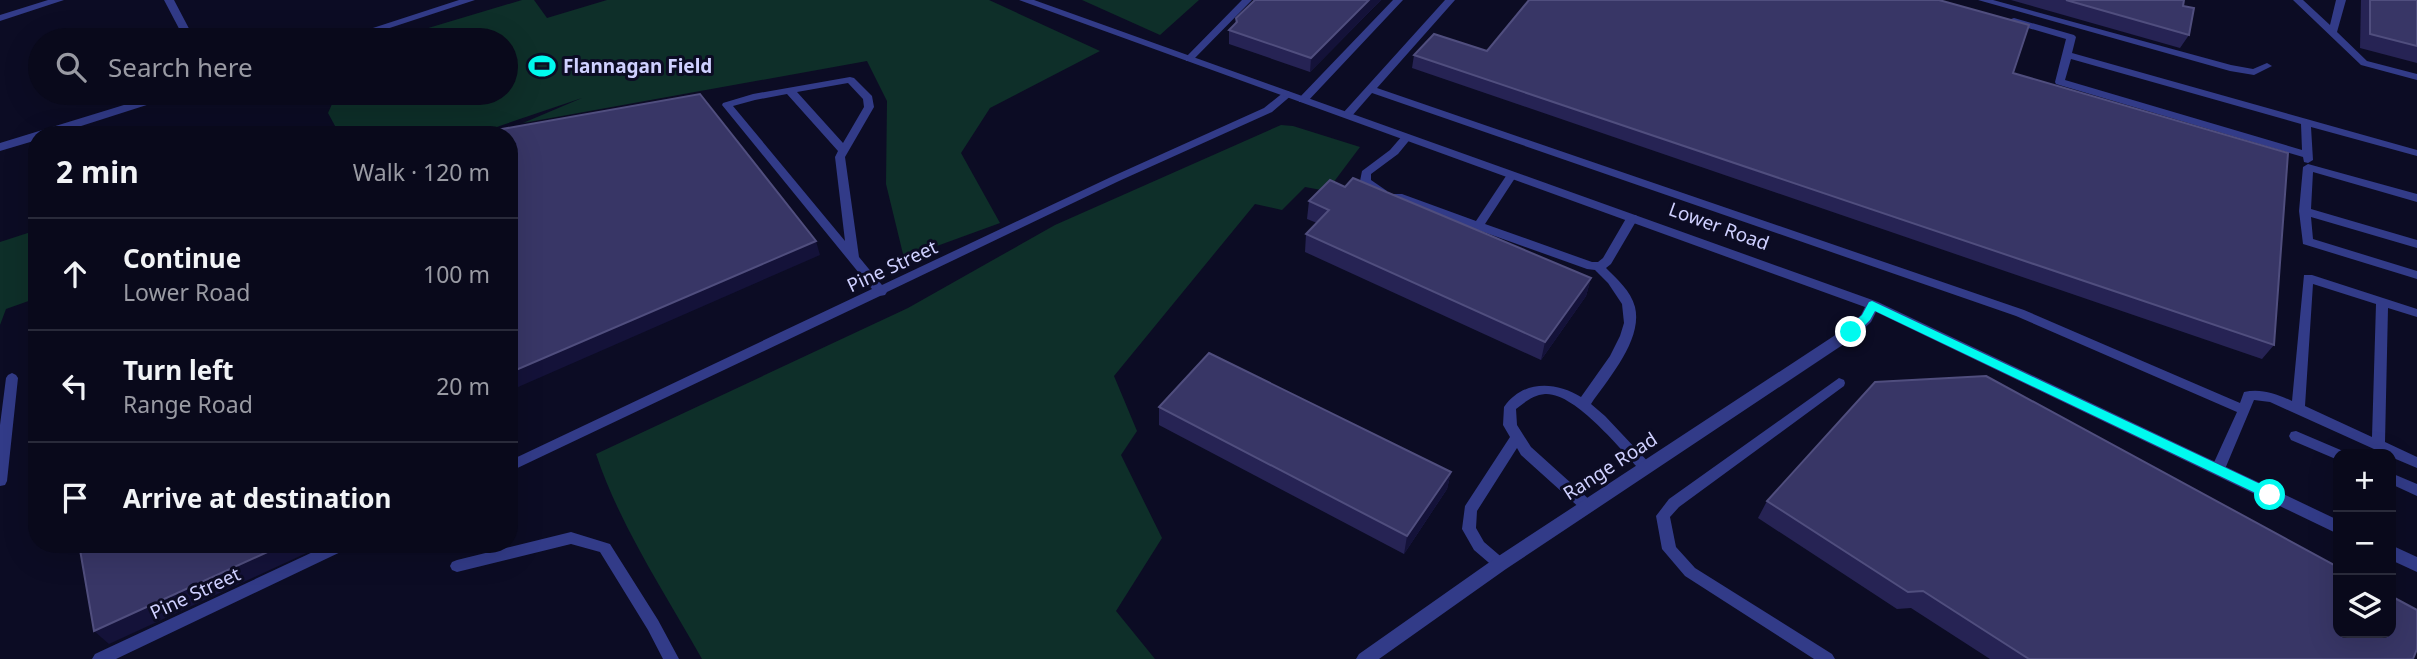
<!DOCTYPE html>
<html lang="en">
<head>
<meta charset="utf-8">
<style>
	:root { --surface:#09091b; --page:#171728; --text:#f1f3f6; --muted:#999aa3; --line:#292a3a }
	body { margin:0; font-family:"Noto Sans",sans-serif; background:var(--page); color:var(--text) }
	.controls { position:absolute; right:21px; bottom:21px; display:grid; overflow:hidden; border-radius:14px; box-shadow:0 7px 28px #0002 }
	.controls button { width:63px; height:63px; display:grid; place-items:center; padding:0; border:0; border-bottom:2px solid var(--line); background:var(--surface); color:var(--text); font:35px sans-serif }
	.stop { position:absolute; width:21px; height:21px; margin:-16px; border:5px solid #00faef; border-radius:50%; background:#fff }
	.stop.end { background:#00faef; border-color:#fff; box-shadow:0 2px 7px #0008 }
	.list { margin:0; padding:0; list-style:none }
	h2 { display:flex; justify-content:space-between; align-items:center; height:91px; margin:0; padding:0 28px; font-size:30px }
	h2 small { font-size:23px; font-weight:400; color:var(--muted) }
	.list li { display:grid; grid-template-columns:46px 1fr auto; gap:21px; align-items:center; box-sizing:border-box; height:112px; padding:0 28px; border-top:2px solid var(--line) }
	.list b { display:block; font-size:26px; white-space:nowrap }
	.list p { margin:0; font-size:23px; white-space:nowrap; color:var(--muted) }
	.list em { font-size:23px; font-style:normal; color:var(--muted) }
	.icon { flex:none; width:38px; height:38px; fill:none; stroke:currentColor; stroke-width:2; stroke-linecap:round; stroke-linejoin:round }
	.map { position:relative; flex:none; width:2417px; height:659px; overflow:hidden }
	.search { position:absolute; background:var(--surface); box-shadow:0 7px 28px #0002; left:28px; top:28px; width:490px; height:77px; display:flex; align-items:center; gap:18px; box-sizing:border-box; padding:0 24px; border-radius:38px; color:var(--muted); font-size:26px }
	.panel { position:absolute; background:var(--surface); box-shadow:0 7px 28px #0002; left:28px; top:126px; width:490px; height:427px; border-radius:28px }
	.map>svg:first-child { display:block }
	.green { fill:#0e2f29 }
	.lines { fill:none; stroke-linecap:round; stroke-linejoin:round }
	.lane { fill:#323b88; fill-rule:evenodd }
	.street { fill:#323b88; fill-rule:evenodd }
	.wall { fill:#262354 }
	.shaded-wall { fill:#141239 }
	.building { fill:#383666; stroke:#504e7e; stroke-width:2 }
	.route { fill:#00faef }
	.labels { text-anchor:middle; stroke-width:6; stroke-linejoin:round; paint-order:stroke }
	.poi-label { font-size:19px; font-weight:bold; fill:#cfd0ff; stroke:#0c0c24; text-anchor:start }
	.street-label { font-size:19px; fill:#cfd0ff; stroke:#0c0c24 }
</style>
</head>
<body>
<div class="map">
<svg width="2417" height="659" viewBox="0 0 2417 659">
	<rect width="100%" height="100%" fill="#0c0c24"/>
	<!-- green -->
	<path class="green" d="M522,0H534L547,18L607,0H989L1100,51L990,108L961,153L1000,223L904,258L886,184L887,101L867,61L523,123L582,98L473,135H340L328,113L337,93H506V40H407L425,29Z
		M1082,0H1199L1160,35Z
		M1281,125L1293,126L1360,147L1327,191L1305,187L1282,210L1255,204L1114,376L1137,431L1121,455L1162,538L1116,611L1155,659H702C665,593 620,526 596,454L908,308L1055,225Z
		M37,230V298L6,309L0,325V242Z"/>
	<g class="lines">
		<!-- lane -->
		<path class="lane" d="M1242,0H1252L1192,61H1186V57Z
			M1393,0H1403L1307,102H1299V98Z
			M1445,0H1455L1377,88L2024,310L2240,403L2244,392C2261,388 2277,394 2292,401L2304,275H2312L2417,309V317L2388,308L2385,442L2417,457V468L2391,457V454H2385L2270,402L2254,400L2225,469L2223,473L2218,474L2213,473L2211,469L2237,412L2016,316L1372,93L1351,117H1343V113ZM2313,284L2376,304L2372,437L2305,406Z
			M1978,0H1993L2231,65L2253,69L2267,63L2272,66L2254,75L2230,71Z
			M2293,0H2303L2330,25L2336,0H2346L2337,32L2367,61L2417,74V80L2361,65Z
			M2014,18L2074,35L2076,37L2072,53L2417,150V156L2311,127L2313,160L2308,163L2304,162L2303,157L2056,84L2055,82L2066,39L2011,23V19ZM2071,59L2301,124L2302,150L2065,80Z
			M850,77L854,78L872,96L874,107L845,157L859,257L882,285L1111,177L1264,108L1284,92L1288,91L1293,94L1272,112L1119,181L887,292L885,295L880,296L509,472V461L872,289L722,105L723,103L753,94ZM848,83L863,99L864,107L843,143L797,92ZM787,94L838,151L835,157L845,241L733,106L755,100Z
			M1407,134L1412,137L1398,154L1371,174V180L1387,191L1385,194H1377L1361,183L1360,181L1362,171L1390,150L1403,135Z
			M2308,164L2417,194V202L2313,172L2311,209L2417,240V248L2311,217L2313,239L2417,271V279L2303,244L2299,211L2303,167Z
			M1512,172L1517,175L1485,224L1592,262H1598L1603,258L1628,215H1636L1638,218L1611,264L1606,268C1617,279 1631,291 1635,307C1643,340 1608,379 1591,404L1605,416L1653,467L1651,471L1646,472L1641,471C1621,450 1575,392 1545,394C1533,395 1525,402 1516,409L1517,425L1531,447L1592,502L1594,506L1592,510L1587,512L1582,510L1521,455L1517,448L1477,511L1476,528L1484,542L1505,560L1507,564L1505,568L1500,570L1495,568L1474,550L1462,529L1465,506L1510,437L1503,425L1504,407C1523,380 1555,381 1581,397L1610,356L1620,336L1624,323L1622,304L1608,283L1595,270L1587,269L1394,200L1392,197L1394,194H1402L1476,221L1508,173Z
			M12,373L16,375L18,378L7,481L5,485L0,486V425L6,378L8,375Z
			M1839,378L1844,380L1845,383L1844,386L1679,507L1670,517L1676,547L1695,568L1832,654L1835,659H1814L1685,576L1662,549L1656,516L1669,499Z
			M2296,431L2343,451L2344,454H2338V460L2291,440L2289,436L2291,432Z
			M2391,473L2417,484V496L2391,484Z
			M571,532L610,544L658,620L679,659H663L648,630L600,552L571,544L457,572L452,570L450,566L452,562L457,560Z
			M330,544H351L349,548L116,659H92L95,654Z"/>
		<!-- street -->
		<path class="street" d="M48,0H64L0,21V15Z
			M164,0H174L195,40H185Z
			M459,0H475L353,40H336Z
			M1019,0H1034L1878,302L2338,520V534L1876,312L1871,322L1856,336L1506,569L1379,659H1356L1359,654L1494,559L1846,328L1861,315L1865,307Z
			M163,93H180L178,95L53,135H37V140L0,151V143Z
			M2391,545L2417,557V572L2391,560Z"/>
	</g>
	<!-- wall -->
	<path class="wall" d="M1255,0H1381L1310,72L1229,44V30L1235,24L1236,18Z
		M2011,0H2184L2183,6L2189,35L2180,48Z
		M2361,0H2417V63L2360,48Z
		M1487,51L2013,73L2274,345L2262,359L1412,68L1414,55Z
		M1345,187L1591,278L1586,296L1541,360L1305,252L1306,234L1317,223L1307,219L1309,201Z
		M1159,407L1451,472L1447,489L1404,554L1159,425Z
		M1767,501L2413,659H1990L1911,608L1897,609L1758,518Z"/>
	<!-- shaded-wall -->
	<path class="shaded-wall" d="M1369,0H1381L1310,72L1311,58Z
		M816,241L820,255L509,391V373Z
		M1591,278L1586,296L1541,360L1545,342Z
		M1451,472L1447,489L1404,554L1407,536Z
		M285,544H326L109,644L94,631Z"/>
	<!-- building -->
	<path class="building" d="M1255,0H1369L1311,58L1229,30L1237,22L1236,18Z
		M1529,0H1939L2029,25L2013,73L2288,153L2274,345L1414,55L1434,34L1487,51Z
		M2066,0H2184L2183,6L2194,8L2189,35Z
		M2370,0H2417V46L2370,34Z
		M700,94L816,241L509,373V135H481L491,131Z
		M1353,178L1591,278L1545,342L1306,234L1329,210L1309,201L1330,180L1345,187Z
		M1209,353L1451,472L1407,536L1159,407Z
		M1986,376L2338,567V633H2391V596L2417,610V649L2413,659H2029L1923,591L1908,592L1767,501L1875,382Z
		M79,544H285L94,631Z"/>
	<!-- route -->
	<path class="route" d="M1872,301L2275,491L2277,495L2270,500L2266,498L1875,311L1870,320L1855,335H1847V329L1862,315L1869,302Z"/>
	<!-- icons -->
	<defs>
		<symbol id="stadium-bare" viewBox="-9 -9 18 18"><path d="M0-5a6.5 5 0 1 0 0 10a6.5 5 0 1 0 0-10ZM-3.5-1.8h7v3.6h-7Z" fill="#00faef" stroke="#0c0c24" stroke-width="2.5" paint-order="stroke"/></symbol>
	</defs>
	<g fill-rule="evenodd">
		<use href="#stadium-bare" x="523" y="47" width="38" height="38"/>
	</g>
	<g class="labels">
		<!-- poi labels -->
		<g class="poi-label">
			<text x="563" y="73">Flannagan Field</text>
		</g>
		<!-- street labels -->
		<g class="street-label">
			<text transform="translate(1719 226) rotate(20)" y="7">Lower Road</text>
			<text transform="translate(892 266) rotate(-25)" y="7">Pine Street</text>
			<text transform="translate(1610 466) rotate(-33)" y="7">Range Road</text>
			<text transform="translate(195 593) rotate(-25)" y="7">Pine Street</text>
		</g>
	</g>
</svg>
<div class="controls">
<button>+</button>
<button>−</button>
<button><svg class="icon" aria-label="layers" viewBox="0 0 24 24"><path d="M12 4l9 5-9 5-9-5zM3 14l9 5 9-5"/></svg></button>
</div>
<div class="stop" style="left:2270px;top:495px"></div>
<div class="stop end" style="left:1851px;top:332px"></div>
<div class="search"><svg class="icon" aria-label="search" viewBox="0 0 24 24"><circle cx="10" cy="10" r="6"/><path d="M15 15l6 6"/></svg>Search here</div>
<section class="panel">
<h2>2 min<small>Walk · 120 m</small></h2>
<ul class="list">
<li><svg class="icon" aria-label="ahead" viewBox="0 0 24 24"><path d="M12 20V5M6 11l6-6 6 6"/></svg><div><b>Continue</b><p>Lower Road</p></div><em>100 m</em></li>
<li><svg class="icon" aria-label="left" viewBox="0 0 24 24"><path d="M17 20v-9H6M10 6l-5 5 5 5"/></svg><div><b>Turn left</b><p>Range Road</p></div><em>20 m</em></li>
<li><svg class="icon" aria-label="arrive" viewBox="0 0 24 24"><path d="M6 21V4h12l-3 4 3 4H6"/></svg><div><b>Arrive at destination</b></div></li>
</ul>
</section>
</div>
</body>
</html>
